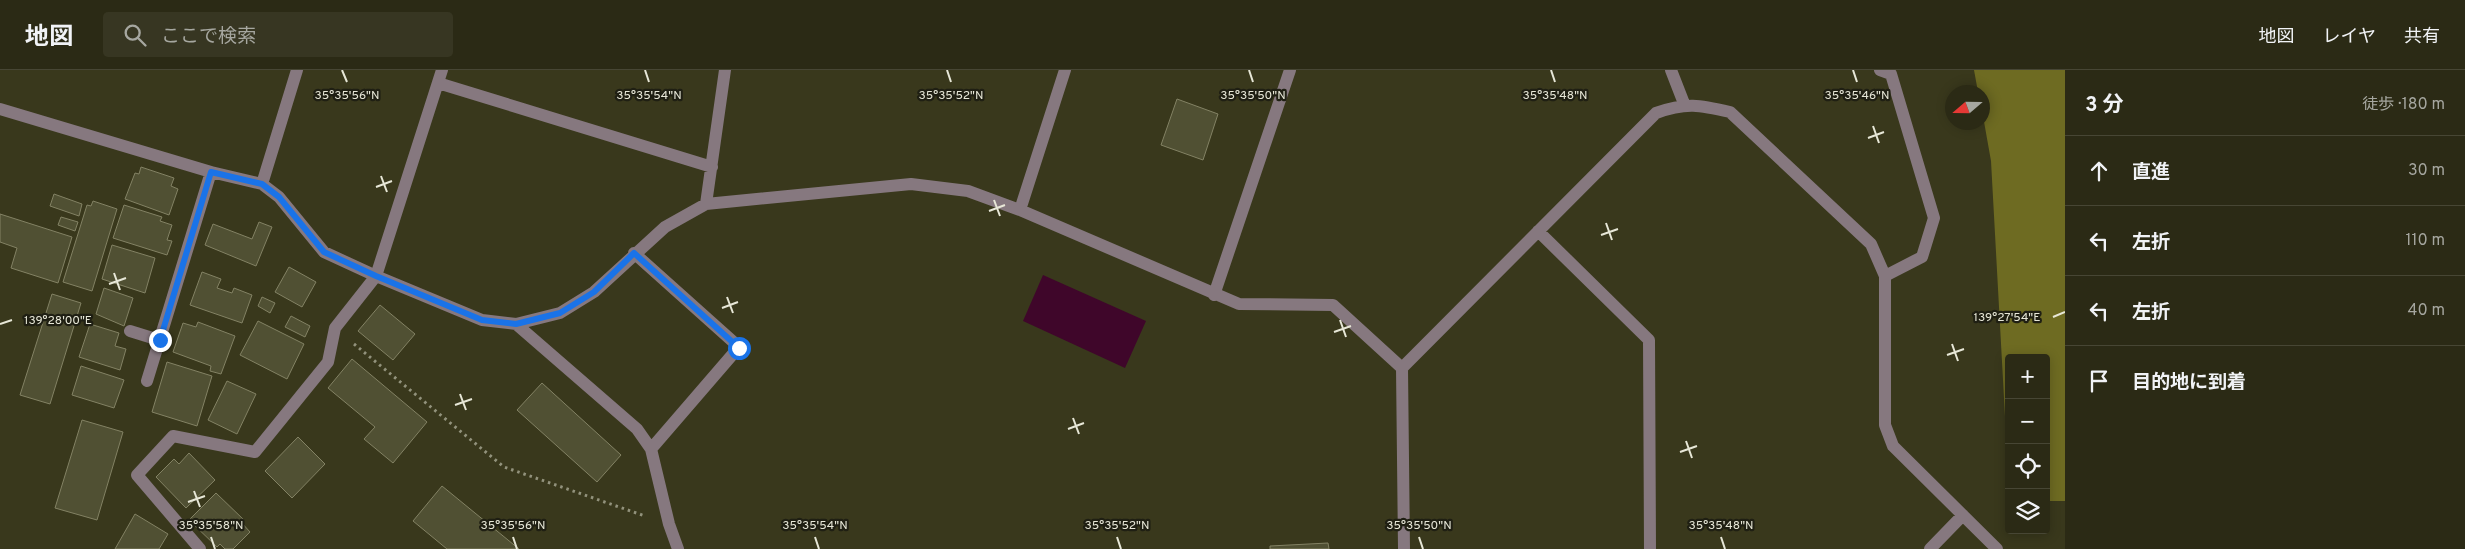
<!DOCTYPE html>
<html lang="ja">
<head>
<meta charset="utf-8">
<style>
	:root { --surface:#2b2a15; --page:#373622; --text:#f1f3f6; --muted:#a6a7a0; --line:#474634 }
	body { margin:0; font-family:Overpass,"Noto Sans JP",sans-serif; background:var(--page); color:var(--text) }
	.controls { position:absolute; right:15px; bottom:15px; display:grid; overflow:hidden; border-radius:5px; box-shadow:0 2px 12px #0003 }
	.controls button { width:45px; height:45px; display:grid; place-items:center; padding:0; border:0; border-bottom:1px solid var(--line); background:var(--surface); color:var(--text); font:25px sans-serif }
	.compass { position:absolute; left:1945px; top:15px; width:45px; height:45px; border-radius:50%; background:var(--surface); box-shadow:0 2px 12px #0003; rotate:250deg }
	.stop { position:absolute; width:15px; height:15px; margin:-11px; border:4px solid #1a73e8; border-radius:50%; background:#fff }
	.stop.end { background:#1a73e8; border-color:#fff; box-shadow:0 1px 5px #0008 }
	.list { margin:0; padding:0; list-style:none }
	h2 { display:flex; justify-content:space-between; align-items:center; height:65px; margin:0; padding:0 20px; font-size:21px }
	h2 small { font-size:16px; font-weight:400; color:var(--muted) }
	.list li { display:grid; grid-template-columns:32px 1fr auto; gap:15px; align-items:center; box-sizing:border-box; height:70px; padding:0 20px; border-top:1px solid var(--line) }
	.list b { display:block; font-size:19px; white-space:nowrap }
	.list em { font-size:16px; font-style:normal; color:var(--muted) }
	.icon { flex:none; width:28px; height:28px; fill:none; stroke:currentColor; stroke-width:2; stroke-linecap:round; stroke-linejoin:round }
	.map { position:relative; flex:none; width:2065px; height:479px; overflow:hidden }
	header { display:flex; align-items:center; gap:30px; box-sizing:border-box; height:70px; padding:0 25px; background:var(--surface); border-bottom:1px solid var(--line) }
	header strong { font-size:24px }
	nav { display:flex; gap:28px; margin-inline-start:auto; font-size:18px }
	.search { width:350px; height:45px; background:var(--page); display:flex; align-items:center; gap:12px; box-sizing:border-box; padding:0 18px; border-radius:5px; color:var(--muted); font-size:19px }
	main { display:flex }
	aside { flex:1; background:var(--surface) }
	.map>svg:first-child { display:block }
	.forest { fill:#6e6b22 }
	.water { fill:#3f062a }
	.building { fill:#505033; stroke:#838264 }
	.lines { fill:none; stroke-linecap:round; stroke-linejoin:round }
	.path { stroke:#92927c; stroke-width:3; stroke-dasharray:2.5 4; stroke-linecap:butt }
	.minor { stroke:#86787f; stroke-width:12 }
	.route { stroke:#1a73e8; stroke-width:6 }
	.ticks { fill:none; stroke:#e7e7d7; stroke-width:2 }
	.ticks-label { font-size:12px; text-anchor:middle; fill:#e7e7d7; stroke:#1f1f13; stroke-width:4.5; stroke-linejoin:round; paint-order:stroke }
</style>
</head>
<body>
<header>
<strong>地図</strong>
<div class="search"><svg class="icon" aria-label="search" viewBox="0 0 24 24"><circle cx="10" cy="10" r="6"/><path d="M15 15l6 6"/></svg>ここで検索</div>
<nav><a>地図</a><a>レイヤ</a><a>共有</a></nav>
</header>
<main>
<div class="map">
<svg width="2065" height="479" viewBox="0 0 2065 479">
	<rect width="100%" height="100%" fill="#39381c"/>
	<!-- forest -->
	<path class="forest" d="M1974,0H2065V431H2046V288H2009V386L2007,383L1991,91L1983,46L1982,22H1978Z"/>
	<!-- water -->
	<path class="water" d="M1043,205L1146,251L1125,298L1023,251Z"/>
	<!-- building -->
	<path class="building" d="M1177,29L1218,44L1203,90L1161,75Z
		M141,97L174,108L171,116L178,119L169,145L125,129L135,103L139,104Z
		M54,124L82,134L79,146L50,136Z
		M93,131L117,139L92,221L63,212L87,135L91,136Z
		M124,135L162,147L160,151L172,155L167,170L172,171L167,185L113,168Z
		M0,144L72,167L58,213L11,198L17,178L0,172Z
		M61,147L78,152L75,161L58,155Z
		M259,152L272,157L256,196L205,175L213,154L252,169Z
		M112,175L155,188L145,223L102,209Z
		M289,197L316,212L302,237L275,222Z
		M202,202L221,209L217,218L232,223L234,218L252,225L242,253L190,235Z
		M104,218L133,228L124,256L96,244Z
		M52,224L81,233L50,334L20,325Z
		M262,227L275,233L270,243L258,236Z
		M380,235L415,264L393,290L358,261Z
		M291,246L310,256L305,267L285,257Z
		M258,251L304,274L287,309L240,285Z
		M198,252L235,266L221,304L210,301L211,296L173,282L183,253L196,257Z
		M90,254L119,263L115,276L126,279L120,300L79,287Z
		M352,289L427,352L393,393L364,369L375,357L328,318Z
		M167,292L212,306L197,356L152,342Z
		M81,296L124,310L114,338L72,325Z
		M227,311L256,324L237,364L208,350Z
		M542,313L621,385L597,412L517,340Z
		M82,350L123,362L97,450L55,438Z
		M298,367L325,394L292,428L265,401Z
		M189,383L215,410L186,438L156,407L174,389L179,394Z
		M442,416L519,479H447L413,451Z
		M216,423L244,450L241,452L250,462L233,479H225L220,474L217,477L189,450Z
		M135,444L168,464L159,479H115Z
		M1328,473L1329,479H1270V476Z"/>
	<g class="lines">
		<!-- path -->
		<path class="path" d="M354,274L504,397L645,446"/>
		<!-- minor -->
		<path class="minor" d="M1671,0L1685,36
			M1880,0L1891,4L1934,148L1922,187L1885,206
			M438,13L712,97
			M0,39L211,102L262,114L279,127L324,182L376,206L482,250L516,254L560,243L594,222L665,157L706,134L911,114L968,121L1020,140L1239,234L1333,235L1402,298
			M262,114L297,0
			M706,134L725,0
			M1020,140L1065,0
			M1538,161L1649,270L1650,479
			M634,183L739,277L651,379
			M1214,225L1290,0
			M516,254L637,359L651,379L669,454L678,479
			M130,261L159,270
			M147,311L211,102
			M200,479L137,405L173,366L255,382L328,292L335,258L376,206L442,0
			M1404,479L1402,298L1656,43C1686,32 1700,35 1730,42L1871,174L1885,206V355L1893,376L1997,479
			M1930,479L1963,445"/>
	</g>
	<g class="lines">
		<!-- route -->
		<path class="route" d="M160,270L211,102L262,114L279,127L324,182L376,206L482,250L516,254L560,243L594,222L634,183L739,278"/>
	</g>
	<!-- ticks -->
	<path class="ticks" d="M342,0L347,12M645,0L649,12M947,0L951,12M1249,0L1253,12M1551,0L1555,12M1853,0L1857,12M1873,56L1879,73M1868,68L1884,62M381,106L387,122M376,117L392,111M994,130L1000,146M989,141L1005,135M1606,153L1612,170M1601,165L1618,159M114,203L120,220M109,214L126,208M727,227L733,243M722,238L738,232M2053,247L2065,242M1340,250L1346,267M0,254L12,250M1334,262L1351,256M1952,274L1958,291M1947,285L1964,279M460,324L466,340M455,335L472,329M1073,348L1079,364M1068,359L1084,353M1686,371L1692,388M1680,382L1697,376M194,421L200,437M188,432L205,426M211,467L215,479M513,467L517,479M815,467L819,479M1117,467L1121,479M1419,467L1423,479M1721,467L1725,479"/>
	<g class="ticks-label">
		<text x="347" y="29">35°35'56"N</text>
		<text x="649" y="29">35°35'54"N</text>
		<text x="951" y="29">35°35'52"N</text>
		<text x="1253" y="29">35°35'50"N</text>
		<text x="1555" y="29">35°35'48"N</text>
		<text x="1857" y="29">35°35'46"N</text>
		<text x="2007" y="251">139°27'54"E</text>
		<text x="58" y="254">139°28'00"E</text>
		<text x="211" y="459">35°35'58"N</text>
		<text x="513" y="459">35°35'56"N</text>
		<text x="815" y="459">35°35'54"N</text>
		<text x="1117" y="459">35°35'52"N</text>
		<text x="1419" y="459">35°35'50"N</text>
		<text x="1721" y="459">35°35'48"N</text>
	</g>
</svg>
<div class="controls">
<button>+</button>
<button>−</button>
<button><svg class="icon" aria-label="locate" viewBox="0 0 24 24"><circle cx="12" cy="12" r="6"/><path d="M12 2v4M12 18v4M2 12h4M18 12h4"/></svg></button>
<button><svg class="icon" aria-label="layers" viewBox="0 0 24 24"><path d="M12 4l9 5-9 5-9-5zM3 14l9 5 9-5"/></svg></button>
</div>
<svg class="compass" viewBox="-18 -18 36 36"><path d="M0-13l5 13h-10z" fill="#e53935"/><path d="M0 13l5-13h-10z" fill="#a6a7a0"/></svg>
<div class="stop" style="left:739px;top:278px"></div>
<div class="stop end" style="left:160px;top:270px"></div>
</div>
<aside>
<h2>3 分<small>徒歩 · 180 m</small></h2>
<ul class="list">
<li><svg class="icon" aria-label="ahead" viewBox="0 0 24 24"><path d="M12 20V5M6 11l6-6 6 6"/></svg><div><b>直進</b></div><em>30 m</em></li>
<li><svg class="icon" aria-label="left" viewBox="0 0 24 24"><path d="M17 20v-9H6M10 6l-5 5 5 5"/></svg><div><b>左折</b></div><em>110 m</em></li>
<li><svg class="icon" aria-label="left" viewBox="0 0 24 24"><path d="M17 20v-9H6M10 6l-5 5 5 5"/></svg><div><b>左折</b></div><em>40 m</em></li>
<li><svg class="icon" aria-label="arrive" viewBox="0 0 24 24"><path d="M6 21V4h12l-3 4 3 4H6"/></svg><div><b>目的地に到着</b></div></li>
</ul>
</aside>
</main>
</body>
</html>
